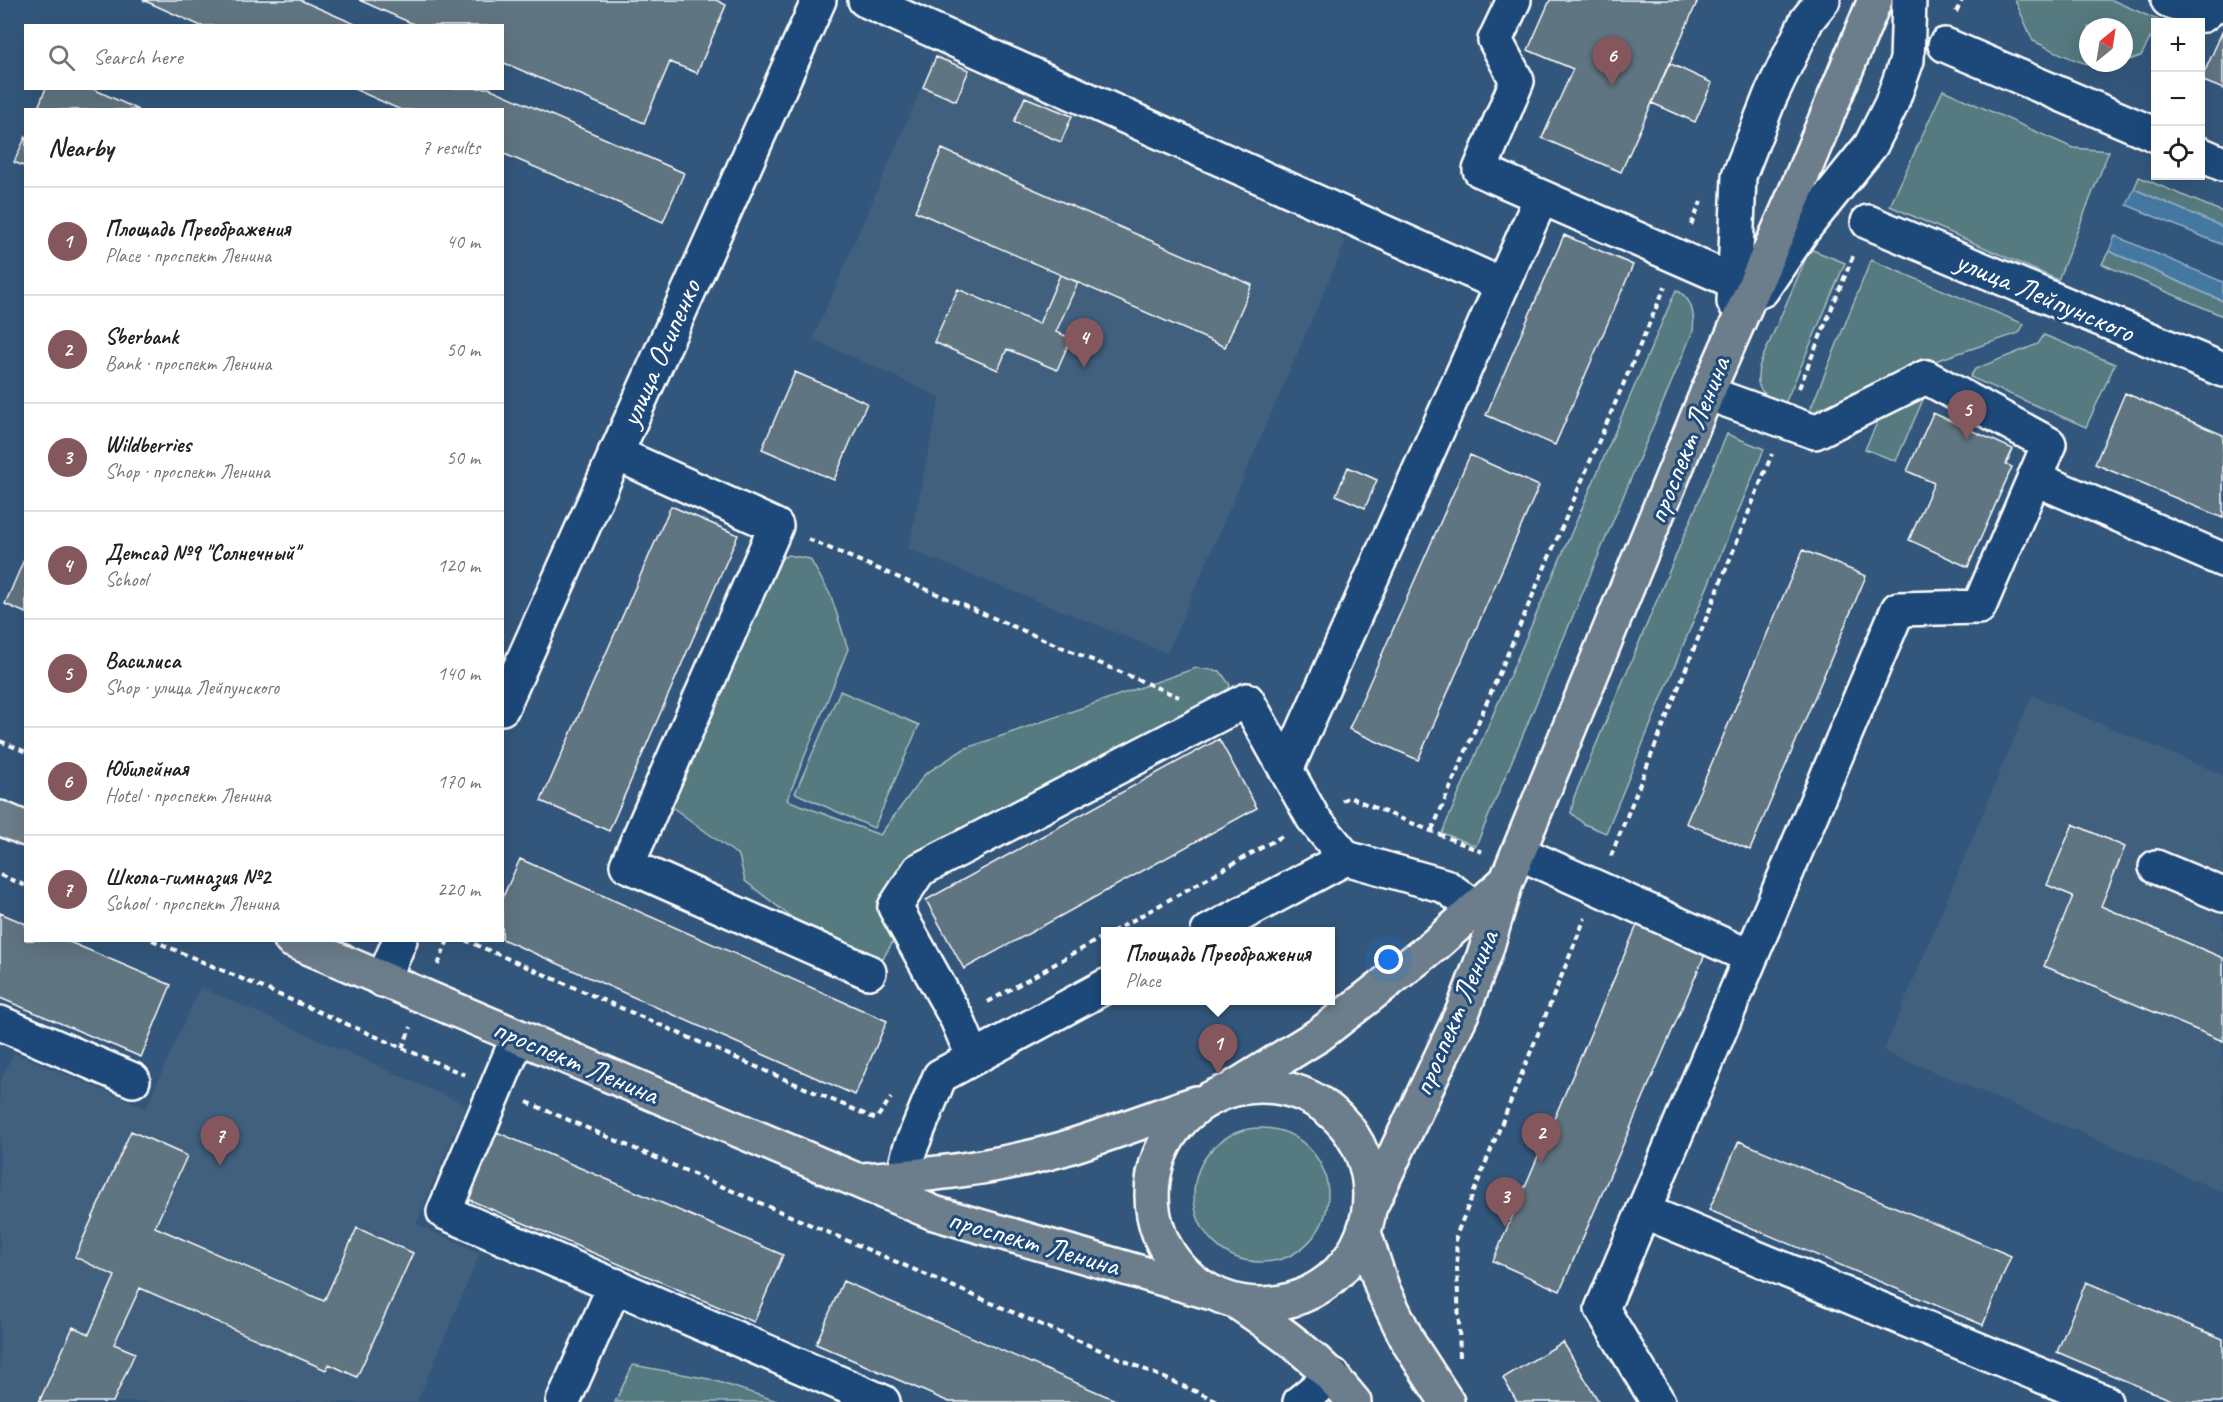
<!DOCTYPE html>
<html lang="en">
<head>
<meta charset="utf-8">
<style>
	:root { --surface:#fff; --page:#f6f6f6; --text:#202124; --muted:#757577; --line:#e0e0e0; --accent:#84575d }
	body { margin:0; font-family:Caveat,sans-serif; background:var(--page); color:var(--text) }
	.controls { position:absolute; right:18px; top:18px; display:grid; overflow:hidden; border-radius:0px; box-shadow:0 6px 24px #0002 }
	.controls button { width:54px; height:54px; display:grid; place-items:center; padding:0; border:0; border-bottom:2px solid var(--line); background:var(--surface); color:var(--text); font:30px sans-serif }
	.compass { position:absolute; left:2079px; top:18px; width:54px; height:54px; border-radius:50%; background:var(--surface); box-shadow:0 6px 24px #0002; rotate:30deg }
	.you { position:absolute; left:1389px; top:960px; width:21px; height:21px; margin:-15px; border:4px solid #fff; border-radius:50%; background:#1a73e8; box-shadow:0 0 0 9px #1a73e833 }
	.badge { display:grid; place-items:center; width:39px; height:39px; border-radius:50%; background:var(--accent); color:#fff; font-size:20px; font-weight:700 }
	.pin { position:absolute; translate:-50% -50px; filter:drop-shadow(0 2px 3px #0008) }
	.pin::after { content:''; position:absolute; top:32px; width:21px; height:18px; background:inherit; clip-path:polygon(0 0,100% 0,50% 100%) }
	.popup { position:absolute; left:1101px; top:927px; width:234px; height:78px; box-sizing:border-box; display:grid; place-content:center; border-radius:0px; background:var(--surface); filter:drop-shadow(0 2px 4px #0005); font-size:20px; white-space:nowrap; color:var(--muted) }
	.popup b { font-size:22px; color:var(--text) }
	.popup::after { content:''; position:absolute; left:50%; top:100%; margin-left:-12px; border:12px solid transparent; border-top-color:var(--surface) }
	.list { margin:0; padding:0; list-style:none }
	h2 { display:flex; justify-content:space-between; align-items:center; height:78px; margin:0; padding:0 24px; font-size:26px }
	h2 small { font-size:20px; font-weight:400; color:var(--muted) }
	.list li { display:grid; grid-template-columns:39px 1fr auto; gap:18px; align-items:center; box-sizing:border-box; height:108px; padding:0 24px; border-top:2px solid var(--line) }
	.list b { display:block; font-size:22px; white-space:nowrap }
	.list p { margin:0; font-size:20px; white-space:nowrap; color:var(--muted) }
	.list em { font-size:20px; font-style:normal; color:var(--muted) }
	.icon { flex:none; width:33px; height:33px; fill:none; stroke:currentColor; stroke-width:2; stroke-linecap:round; stroke-linejoin:round }
	.map { position:relative; flex:none; width:2223px; height:1402px; overflow:hidden }
	.search { position:absolute; background:var(--surface); box-shadow:0 6px 24px #0002; left:24px; top:24px; width:480px; height:66px; display:flex; align-items:center; gap:15px; box-sizing:border-box; padding:0 21px; border-radius:0px; color:var(--muted); font-size:22px }
	.panel { position:absolute; background:var(--surface); box-shadow:0 6px 24px #0002; left:24px; top:108px; width:480px; height:834px; border-radius:0px }
	.map>svg:first-child { display:block }
	.built { fill:#41607e }
	.green { fill:#557a80; stroke:#aabcc0; stroke-width:1.5 }
	.water { fill:#4478a1; stroke:#8faec7; stroke-width:1.5 }
	.building { fill:#617482; stroke:#fff; stroke-width:1.5 }
	.lines { fill:none; stroke-linecap:round; stroke-linejoin:round }
	.minor-casing { stroke:#fff; stroke-width:38 }
	.major-casing { stroke:#fff; stroke-width:38 }
	.path { stroke:#fff; stroke-width:4; stroke-dasharray:6 4.5; stroke-linecap:butt }
	.minor { stroke:#1f4a7a; stroke-width:33 }
	.major { stroke:#6c7d8b; stroke-width:33 }
	.labels { text-anchor:middle; stroke-width:6; stroke-linejoin:round; paint-order:stroke }
	.street-label { font-size:30px; fill:#fff; stroke:#1f4a7a }
</style>
</head>
<body>
<div class="map">
<svg width="2223" height="1402" viewBox="0 0 2223 1402">
	<rect width="100%" height="100%" fill="#33577c"/>
	<filter id="ink" filterUnits="userSpaceOnUse"><feTurbulence type="fractalNoise" baseFrequency=".0167" numOctaves="2"/><feDisplacementMap in="SourceGraphic" scale="12" xChannelSelector="R" yChannelSelector="G"/><feConvolveMatrix kernelMatrix="1 2 1 2 8 2 1 2 1" color-interpolation-filters="sRGB"/></filter>
	<g filter="url(#ink)">
		<!-- built -->
		<path class="built" d="M938,49L1334,225L1345,243L1167,653L908,549L940,397L813,339Z
			M2032,695L2223,775V1192L1884,1051Z
			M200,987L466,1105L416,1224L480,1253L417,1402H0V1082L14,1053L146,1108Z"/>
		<!-- green -->
		<path class="green" d="M2015,0H2112L2160,21L2156,22L2155,29L2141,56L2124,62V27H2088V63H2122C2092,74 2061,53 2033,41Z
			M1943,90L2073,148L2109,151L2058,280L1890,206Z
			M2139,177L2223,212V227L2134,189Z
			M1810,249L1845,263L1784,406C1762,393 1753,390 1760,364Z
			M2109,251L2223,301V316L2102,264Z
			M1871,260L2024,324L2019,333L1938,360L1821,417L1809,413Z
			M1676,290C1692,298 1695,314 1693,331L1476,846L1442,833Z
			M2044,335L2115,364L2086,427L1970,377L1975,369L2038,344Z
			M1926,393L1896,461L1865,449L1885,406Z
			M1727,434L1764,449L1606,833L1584,824L1571,813L1574,797Z
			M788,555L810,559L831,596L848,649L787,800L880,835L925,774L964,749L1196,668L1220,671L1230,685L1224,702L907,867L894,940L882,960L826,944L745,881L739,856L668,804L775,562Z
			M840,691L919,725L874,828L795,793Z
			M1194 1195a67 67 0 1 1 134 0a67 67 0 1 1-134 0Z
			M633,1365L709,1379L780,1402H615Z"/>
		<!-- water -->
		<path class="water" d="M2134,189L2223,227V245L2127,205Z
			M2115,236L2223,282V301L2109,251Z"/>
		<!-- building -->
		<path class="building" d="M143,0H300L357,25L201,26Z
			M359,0H716L726,5L697,73L670,62L644,123L502,62V26H418Z
			M1550,0H1698L1621,172L1542,138L1573,69L1528,50Z
			M2223,30V89L2201,80Z
			M936,57L969,70L956,101L923,87Z
			M1669,63L1712,83L1695,122L1652,103Z
			M46,88H91L139,110H37Z
			M352,88H489L684,173L663,222L502,153V110H401Z
			M1025,97L1072,116L1061,142L1014,122Z
			M26,136V167L14,162Z
			M942,149L1252,285L1225,347L915,211Z
			M1564,235L1633,265L1555,445L1486,415Z
			M1060,275L1078,282L1056,332L1071,338L1057,370L1007,349L998,370L934,342L958,289L1039,324Z
			M795,372L867,403L834,480L762,449Z
			M2125,393L2223,435V518L2095,464Z
			M1933,413L2013,449L2006,464L2012,467L1968,567L1909,540L1934,483L1907,471Z
			M1470,455L1539,486L1418,760L1349,729Z
			M1348,467L1377,480L1365,508L1336,495Z
			M671,506L738,535L609,831L541,801Z
			M1803,550L1866,576L1750,850L1686,823Z
			M26,555V613L5,604Z
			M1219,739L1257,808L964,969L926,900Z
			M2073,824L2125,847L2101,906L2223,958V1041L2044,966L2073,896L2047,885Z
			M520,859L887,1021L855,1095L502,939V899Z
			M0,913L26,924V940H65L171,985L141,1057L0,998Z
			M1638,923L1706,952L1560,1291L1493,1261Z
			M492,1130L783,1255L754,1322L463,1197Z
			M131,1131L187,1156L155,1227L324,1301L357,1228L413,1253L357,1377L329,1364L326,1370L140,1288L114,1344L135,1353L113,1402H39L73,1327L89,1334L115,1276L75,1257Z
			M1739,1141L2011,1256L1983,1325L1709,1210Z
			M843,1281L1120,1402H949L816,1344Z
			M2086,1282L2223,1339V1402H2176L2057,1352Z
			M1563,1342L1599,1402H1517L1503,1378Z"/>
		<g class="lines">
			<defs>
				<path id="minor" d="M865,0L1500,284
					M1514,0L1495,40L1517,81L1480,170L1751,289
					M2168,0L2203,15L2221,0
					M1945,45L2156,135
					M2200,154L2223,164
					M1868,222L2223,370
					M1762,290L1802,231L1871,145L1891,105L1907,60L1909,0
					M1734,302L1739,176L1770,97L1807,20L1823,0
					M615,453L776,526L627,865L869,972
					M2034,478L2223,560
					M502,708L819,0
					M1286,770L1541,198
					M1520,853L1751,957
					M1346,858L1445,886L1477,909
					M2156,867L2223,895
					M383,980L400,940
					M0,1023L133,1080
					M518,1037L444,1212L883,1402
					M973,1057L957,1019L895,907L919,870L1247,700L1313,818L1346,858L1208,932
					M903,1177L910,1149L940,1076L1106,986
					M1643,1211L2105,1402
					M563,1402L615,1285
					M1300,1402L1333,1375
					M1658,1402L1602,1309L1898,609L1979,607L2049,444L1926,377L1815,432L1707,393"/>
				<path id="major" d="M0,818L26,829
					M291,940L934,1213L1212,1293
					M1152 1195a109 109 0 1 1 218 0a109 109 0 1 1-218 0Z
					M1235,1087L1319,1035L1436,944L1504,883
					M862,1180C929,1175 997,1168 1062,1149C1107,1135 1152,1118 1196,1103
					M1370,1207L1463,1011L1486,950L1506,882L1707,393L1793,198L1875,0
					M1364,1233L1383,1290L1410,1345L1447,1402
					M1237,1302C1281,1332 1321,1360 1354,1402"/>
			</defs>
			<!-- minor casing -->
			<use href="#minor" class="minor-casing"/>
			<!-- major casing -->
			<use href="#major" class="major-casing"/>
			<!-- path -->
			<path class="path" d="M1956,12L1962,0
				M1691,225L1701,202
				M1799,388L1854,254
				M808,539L1179,697
				M0,741L26,752
				M1342,801L1349,797L1482,852
				M1432,830L1665,287
				M1611,856L1772,454
				M0,875L26,886
				M1112,932L1284,835
				M152,940L465,1075
				M465,940L876,1119L891,1098
				M438,965L448,940
				M988,1002L1106,935
				M402,1048L411,1027
				M527,1102L1220,1402
				M1460,1357L1456,1236L1585,918"/>
			<!-- minor -->
			<use href="#minor" class="minor"/>
			<!-- major -->
			<use href="#major" class="major"/>
		</g>
	</g>
	<g class="labels">
		<!-- street labels -->
		<g class="street-label">
			<text transform="translate(2045 296) rotate(23)" y="10">улица Лейпунского</text>
			<text transform="translate(660 353) rotate(-66)" y="10">улица Осипенко</text>
			<text transform="translate(1688 440) rotate(-68)" y="10">проспект Ленина</text>
			<text transform="translate(1455 1013) rotate(-67)" y="10">проспект Ленина</text>
			<text transform="translate(576 1061) rotate(23)" y="10">проспект Ленина</text>
			<text transform="translate(1034 1242) rotate(16)" y="10">проспект Ленина</text>
		</g>
	</g>
</svg>
<div class="controls">
<button>+</button>
<button>−</button>
<button><svg class="icon" aria-label="locate" viewBox="0 0 24 24"><circle cx="12" cy="12" r="6"/><path d="M12 2v4M12 18v4M2 12h4M18 12h4"/></svg></button>
</div>
<svg class="compass" viewBox="-18 -18 36 36"><path d="M0-13l5 13h-10z" fill="#e53935"/><path d="M0 13l5-13h-10z" fill="#757577"/></svg>
<div class="you"></div>
<div class="pin badge" style="left:1218px;top:1074px">1</div>
<div class="popup"><b>Площадь Преображения</b>Place</div>
<div class="pin badge" style="left:1541px;top:1163px">2</div>
<div class="pin badge" style="left:1505px;top:1227px">3</div>
<div class="pin badge" style="left:1084px;top:368px">4</div>
<div class="pin badge" style="left:1967px;top:440px">5</div>
<div class="pin badge" style="left:1612px;top:86px">6</div>
<div class="pin badge" style="left:220px;top:1166px">7</div>
<div class="search"><svg class="icon" aria-label="search" viewBox="0 0 24 24"><circle cx="10" cy="10" r="6"/><path d="M15 15l6 6"/></svg>Search here</div>
<section class="panel">
<h2>Nearby<small>7 results</small></h2>
<ul class="list">
<li><span class="badge">1</span><div><b>Площадь Преображения</b><p>Place · проспект Ленина</p></div><em>40 m</em></li>
<li><span class="badge">2</span><div><b>Sberbank</b><p>Bank · проспект Ленина</p></div><em>50 m</em></li>
<li><span class="badge">3</span><div><b>Wildberries</b><p>Shop · проспект Ленина</p></div><em>50 m</em></li>
<li><span class="badge">4</span><div><b>Детсад №9 &quot;Солнечный&quot;</b><p>School</p></div><em>120 m</em></li>
<li><span class="badge">5</span><div><b>Василиса</b><p>Shop · улица Лейпунского</p></div><em>140 m</em></li>
<li><span class="badge">6</span><div><b>Юбилейная</b><p>Hotel · проспект Ленина</p></div><em>170 m</em></li>
<li><span class="badge">7</span><div><b>Школа-гимназия №2</b><p>School · проспект Ленина</p></div><em>220 m</em></li>
</ul>
</section>
</div>
</body>
</html>
